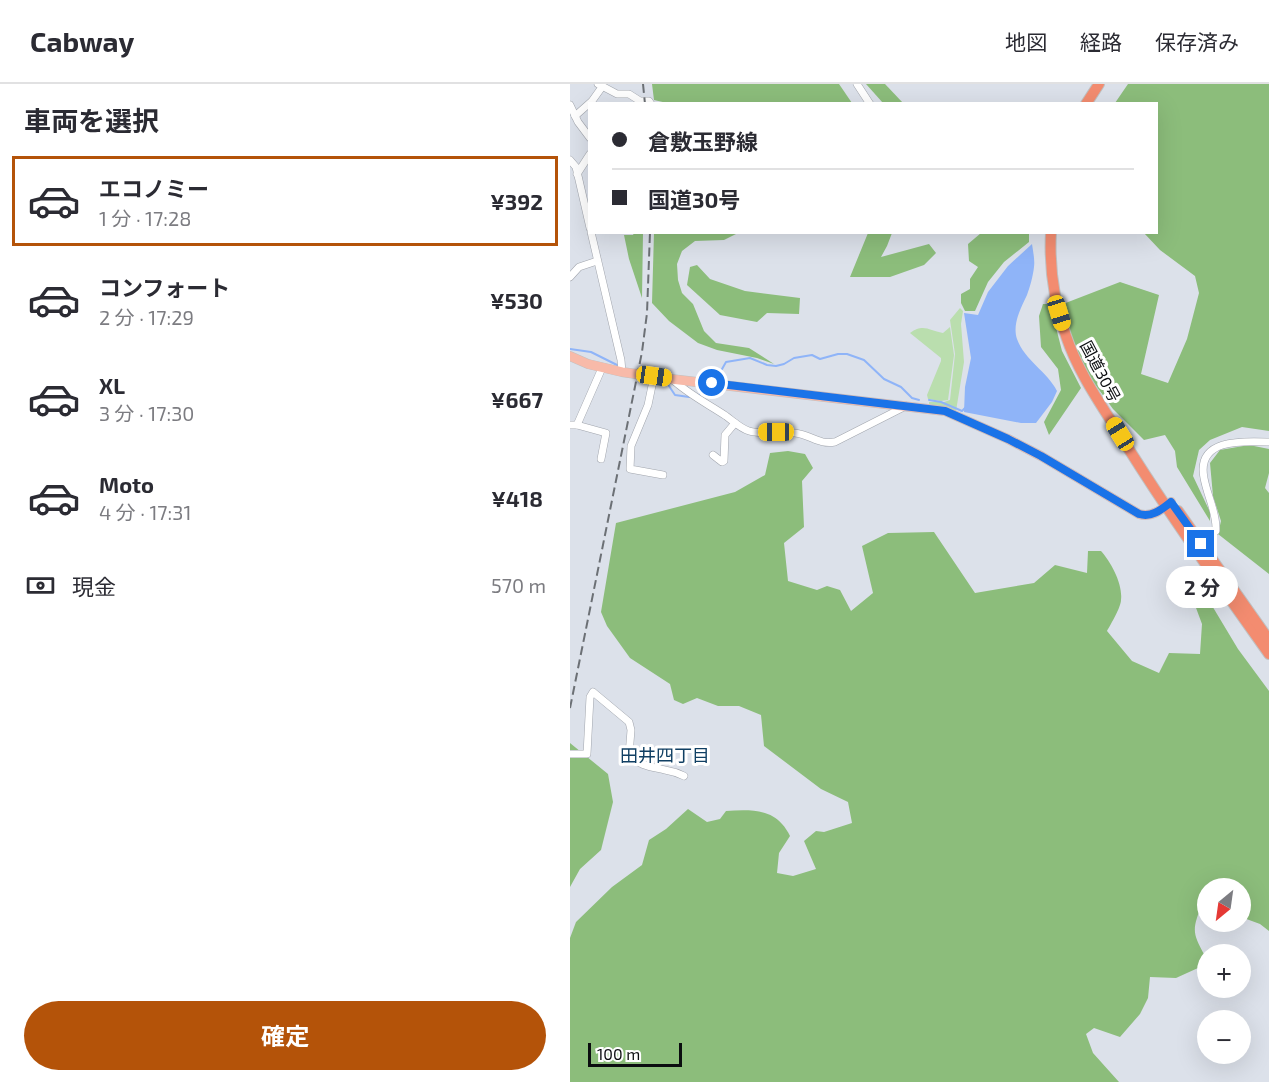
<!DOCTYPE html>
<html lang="ja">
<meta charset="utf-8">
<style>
body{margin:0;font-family:"Exo 2","Noto Sans JP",sans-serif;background:#f7f7f7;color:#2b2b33;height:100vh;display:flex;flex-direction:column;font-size:22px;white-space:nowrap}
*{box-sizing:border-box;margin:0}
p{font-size:20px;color:#7c7c81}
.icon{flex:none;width:33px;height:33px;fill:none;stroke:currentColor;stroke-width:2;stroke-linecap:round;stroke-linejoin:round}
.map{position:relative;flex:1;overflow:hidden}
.side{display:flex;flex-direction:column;background:#fff;width:570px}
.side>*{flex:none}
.top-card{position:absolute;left:18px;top:18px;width:570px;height:132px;border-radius:0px;box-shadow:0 6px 24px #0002;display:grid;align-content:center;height:132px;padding:0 24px;background:#fff}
.needle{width:39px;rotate:209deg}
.tools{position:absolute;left:627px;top:794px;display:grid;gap:12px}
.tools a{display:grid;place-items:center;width:54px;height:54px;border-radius:50%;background:#fff;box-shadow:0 6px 24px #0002;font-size:30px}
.scale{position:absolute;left:18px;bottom:15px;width:94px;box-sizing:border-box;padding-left:6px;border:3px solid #0b0d10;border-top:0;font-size:16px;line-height:21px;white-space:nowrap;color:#0b0d10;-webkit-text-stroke:4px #fff;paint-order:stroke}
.end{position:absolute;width:27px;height:27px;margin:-14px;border:8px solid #1a73e8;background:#fff;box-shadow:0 0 0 3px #fff}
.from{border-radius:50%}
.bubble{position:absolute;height:42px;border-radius:21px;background:#fff;box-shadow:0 6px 24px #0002;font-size:20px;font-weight:700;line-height:42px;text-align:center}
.car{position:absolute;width:18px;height:36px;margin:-18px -9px;border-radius:8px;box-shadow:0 0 4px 2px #0007;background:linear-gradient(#f5c518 24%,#345 0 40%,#f5c518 0 76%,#345 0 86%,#f5c518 0)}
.top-card b{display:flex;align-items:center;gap:21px;height:57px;font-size:22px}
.top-card b+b{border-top:2px solid #e1e1e2}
.top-card i{width:15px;height:15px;background:#2b2b33}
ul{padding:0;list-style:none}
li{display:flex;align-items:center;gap:18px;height:90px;margin:0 12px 9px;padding:0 12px;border:3px solid transparent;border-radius:0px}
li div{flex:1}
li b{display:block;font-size:22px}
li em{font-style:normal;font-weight:700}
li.active{border-color:#b45309}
li>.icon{width:54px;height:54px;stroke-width:1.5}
h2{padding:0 24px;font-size:27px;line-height:72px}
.pay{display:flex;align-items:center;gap:15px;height:66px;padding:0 24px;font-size:22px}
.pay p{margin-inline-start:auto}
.primary-button{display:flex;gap:12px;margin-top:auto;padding:12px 24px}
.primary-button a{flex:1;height:69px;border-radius:36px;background:#b45309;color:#fff;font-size:24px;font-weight:700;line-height:69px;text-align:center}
header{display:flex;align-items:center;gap:36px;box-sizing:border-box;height:84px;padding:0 30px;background:#fff;border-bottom:2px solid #e1e1e2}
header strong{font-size:28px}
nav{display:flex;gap:33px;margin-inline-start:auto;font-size:21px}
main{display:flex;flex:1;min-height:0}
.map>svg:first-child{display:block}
.green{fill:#badeae}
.forest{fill:#8cbd7b}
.water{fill:#8fb4f8}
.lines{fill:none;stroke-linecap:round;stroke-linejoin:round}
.stream{stroke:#8fb4f8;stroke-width:2}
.minor-casing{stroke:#a1a5ad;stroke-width:8}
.major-casing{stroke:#c0c0c1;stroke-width:10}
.highway-casing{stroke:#c0c0c1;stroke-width:12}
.minor{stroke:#fff;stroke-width:7}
.major{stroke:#f8baa9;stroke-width:9}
.highway{stroke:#f38c70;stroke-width:10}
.rail{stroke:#6c7075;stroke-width:2;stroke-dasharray:9 4.5;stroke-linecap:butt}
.route{stroke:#1a73e8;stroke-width:8}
.labels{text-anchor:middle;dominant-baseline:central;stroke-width:6;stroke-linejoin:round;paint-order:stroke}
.street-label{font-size:16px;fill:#0b0d10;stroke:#fff}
.neighbourhood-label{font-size:18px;fill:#103f63;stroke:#fff}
</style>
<header>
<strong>Cabway</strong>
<nav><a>地図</a><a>経路</a><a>保存済み</a></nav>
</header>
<main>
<section class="side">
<h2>車両を選択</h2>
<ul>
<li class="active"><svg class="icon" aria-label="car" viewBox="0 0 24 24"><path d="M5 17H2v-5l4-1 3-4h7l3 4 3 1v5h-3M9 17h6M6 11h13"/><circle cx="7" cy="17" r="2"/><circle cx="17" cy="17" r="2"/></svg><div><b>エコノミー</b><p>1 分 · 17:28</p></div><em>¥392</em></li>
<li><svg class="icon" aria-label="car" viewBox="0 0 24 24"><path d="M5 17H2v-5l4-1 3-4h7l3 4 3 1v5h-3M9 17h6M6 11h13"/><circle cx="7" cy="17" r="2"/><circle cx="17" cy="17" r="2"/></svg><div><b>コンフォート</b><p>2 分 · 17:29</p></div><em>¥530</em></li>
<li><svg class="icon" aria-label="car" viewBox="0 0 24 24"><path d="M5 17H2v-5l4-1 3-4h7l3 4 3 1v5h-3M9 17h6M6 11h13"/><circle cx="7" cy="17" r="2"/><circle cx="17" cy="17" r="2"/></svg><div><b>XL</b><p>3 分 · 17:30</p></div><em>¥667</em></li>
<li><svg class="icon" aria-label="car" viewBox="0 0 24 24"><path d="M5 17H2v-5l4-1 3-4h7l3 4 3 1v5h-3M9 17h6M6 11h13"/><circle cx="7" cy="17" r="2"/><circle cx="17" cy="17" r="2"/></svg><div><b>Moto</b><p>4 分 · 17:31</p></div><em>¥418</em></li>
</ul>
<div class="pay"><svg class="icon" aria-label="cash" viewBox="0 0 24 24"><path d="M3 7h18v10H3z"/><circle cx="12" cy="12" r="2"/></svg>現金<p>570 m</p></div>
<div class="primary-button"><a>確定</a></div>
</section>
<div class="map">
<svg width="699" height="998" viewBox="0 0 699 998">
<rect width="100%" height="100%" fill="#dce1ea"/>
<!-- green -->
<g class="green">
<polygon points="390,224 393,227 391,240 394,278 386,327 359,320 359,318 374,318 380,316 385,270 380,236"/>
<path d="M380,243L384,271L378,316L371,317L358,315L357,311L371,277V274L340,249C354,239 359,247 373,249Z"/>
</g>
<!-- forest -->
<g class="forest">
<polygon points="82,0 269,0 282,19 97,19 84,16"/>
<polygon points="296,0 315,0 333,19 313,19"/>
<polygon points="558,0 699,0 699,347 672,343 640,356 629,366 623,392 640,428 640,437 607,383 605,367 595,351 574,356 543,325 516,288 500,253 493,220 550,198 589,211 571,290 598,299 617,255 629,209 625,192 590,166 574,149 586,148 586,20 545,19"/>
<polygon points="64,149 73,149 72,214 59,175 54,151 63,151"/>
<polygon points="84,149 168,149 154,156 125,157 112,167 107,180 108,196 112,209 123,220 134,247 146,259 179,264 204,280 187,274 147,266 128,259 99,237 82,219"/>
<polygon points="298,149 322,149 317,162 311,173 359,160 366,169 354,181 320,193 280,193"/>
<polygon points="411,149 459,149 459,158 434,178 418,198 405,227 395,227 391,219 391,210 400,205 400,195 408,183 399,177 398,160"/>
<polygon points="127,181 140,195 175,207 230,214 229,230 197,229 187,238 150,231 117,201 120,183"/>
<polygon points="473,220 480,220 492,267 511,304 479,351 474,338 491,306 488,285 471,263 469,232"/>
<polygon points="679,361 699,365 699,389 695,404 699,409 699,490 648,450 651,437 643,412 640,379 650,366"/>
<path d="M218,367L235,370L243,384L232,397L234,443L214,459L218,497L247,506L257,502L270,506L281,527L303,509L292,462L318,449L364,448L405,509L464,499L485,481L517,489L518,467H531C541,478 553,500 551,516C551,523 541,540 537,547L562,577L589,589L599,569L630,570L632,540L616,497L626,495L668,565L699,607V847L690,840L671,833L670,804H638L637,818L632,820C622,846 622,848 635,872L628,884L606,894L580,893L578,914L570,930L550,953L524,944L516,950L523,969L549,998H0V854L6,838L42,803L72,781L79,756L96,745L118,725L137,738L150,735L156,727C175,726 199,724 212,740C215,743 218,748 220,752L209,769L207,789L223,792L246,785L234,757L246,747L254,748L282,739L278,718L251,705L194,662L191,631L169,622H148L127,614L113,620L104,616L100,600L60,574L37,542L31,528L46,439L165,408L195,391L200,369Z"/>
<polygon points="0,659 38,690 43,718 31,766 10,785 0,803"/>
</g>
<!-- water -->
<path class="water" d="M462,160C463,167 465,176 464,183C463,192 460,203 457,211C451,224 442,240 447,255C455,277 477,287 487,307L482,318L466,339H451L394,328L395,303L401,274L394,229L408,231L418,208L438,182Z"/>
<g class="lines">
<!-- stream -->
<g class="stream">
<polyline points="0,265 21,268 47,281"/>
<polyline points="147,294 156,278 180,274 197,281 206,282 214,280 224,274 242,271 250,275 268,270 277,270 294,276 314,295 331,303 342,314 349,316"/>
<polyline points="97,299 105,311 119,313"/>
<polyline points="129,311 136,305"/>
<polyline points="359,316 371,318 392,327 397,322"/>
</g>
<defs>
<g id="minor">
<polyline points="28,0 47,10 59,10 70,17 79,17 81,20"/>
<polyline points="287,0 300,20"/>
<polyline points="0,21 8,38 20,54"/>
<polyline points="5,32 22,17 32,3"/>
<polyline points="0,76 6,83 20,144"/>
<polyline points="7,90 20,70"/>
<polyline points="21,148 51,276 52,288"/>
<polyline points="0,193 9,183 27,177"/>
<polyline points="84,292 78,321 61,362 60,385 93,391"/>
<path d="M102,295C118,310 138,320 156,332C163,337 170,344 179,347C191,351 212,347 225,349C241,351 249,361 265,358L336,322"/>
<polyline points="0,341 7,341 32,284"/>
<polyline points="7,341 36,349 31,375"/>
<polyline points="143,371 152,378 154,377 155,351 165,339"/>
<path d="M629,461L646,447V444C646,427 637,411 634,394C626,354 673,357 699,358"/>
<path d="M0,670H17L20,613L23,608L59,638L61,646L59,671C69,682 82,683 95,686C101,687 108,689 114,692"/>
</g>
<path id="major" d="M0,272L18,280L52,288L101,295L375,327L438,355L471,372L569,430C582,434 592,425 601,418"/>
<g id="highway">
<polyline points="516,20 529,0"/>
<path d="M481,148C479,184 484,218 496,252C508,288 530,319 550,351C597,427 648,498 699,570"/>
<polyline points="608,427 699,556"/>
</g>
</defs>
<!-- minor casing -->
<use href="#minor" class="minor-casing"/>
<!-- major casing -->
<use href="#major" class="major-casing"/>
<!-- highway casing -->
<use href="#highway" class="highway-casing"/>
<!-- minor -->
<use href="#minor" class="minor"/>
<!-- major -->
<use href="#major" class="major"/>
<!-- highway -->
<use href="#highway" class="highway"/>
<!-- rail -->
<g class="rail">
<polyline points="73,0 75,20"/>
<polyline points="0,624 72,268 77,229 80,148"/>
</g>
</g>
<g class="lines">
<!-- route -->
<path class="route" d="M142,299L375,327L438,355L471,372L569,430C582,434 592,425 601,418L631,460"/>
</g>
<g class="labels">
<!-- street labels -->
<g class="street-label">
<text transform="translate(531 287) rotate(62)">国道30号</text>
</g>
<!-- neighbourhood labels -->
<g class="neighbourhood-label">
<text x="95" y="671">田井四丁目</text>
</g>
</g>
</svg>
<div class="tools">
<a><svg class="needle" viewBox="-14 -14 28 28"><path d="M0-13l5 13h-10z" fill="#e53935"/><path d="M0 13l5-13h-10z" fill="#7c7c81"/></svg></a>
<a>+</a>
<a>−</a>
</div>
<div class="scale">100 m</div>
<i class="end from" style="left:142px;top:299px"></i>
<i class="end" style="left:631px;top:460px"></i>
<div class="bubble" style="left:596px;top:482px;width:72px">2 分</div>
<i class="car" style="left:489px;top:229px;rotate:163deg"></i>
<i class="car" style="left:84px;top:292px;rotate:98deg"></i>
<i class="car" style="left:206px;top:348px;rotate:270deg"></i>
<i class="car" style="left:550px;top:350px;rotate:328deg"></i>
<div class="top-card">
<b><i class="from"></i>倉敷玉野線</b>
<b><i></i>国道30号</b>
</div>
</div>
</main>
